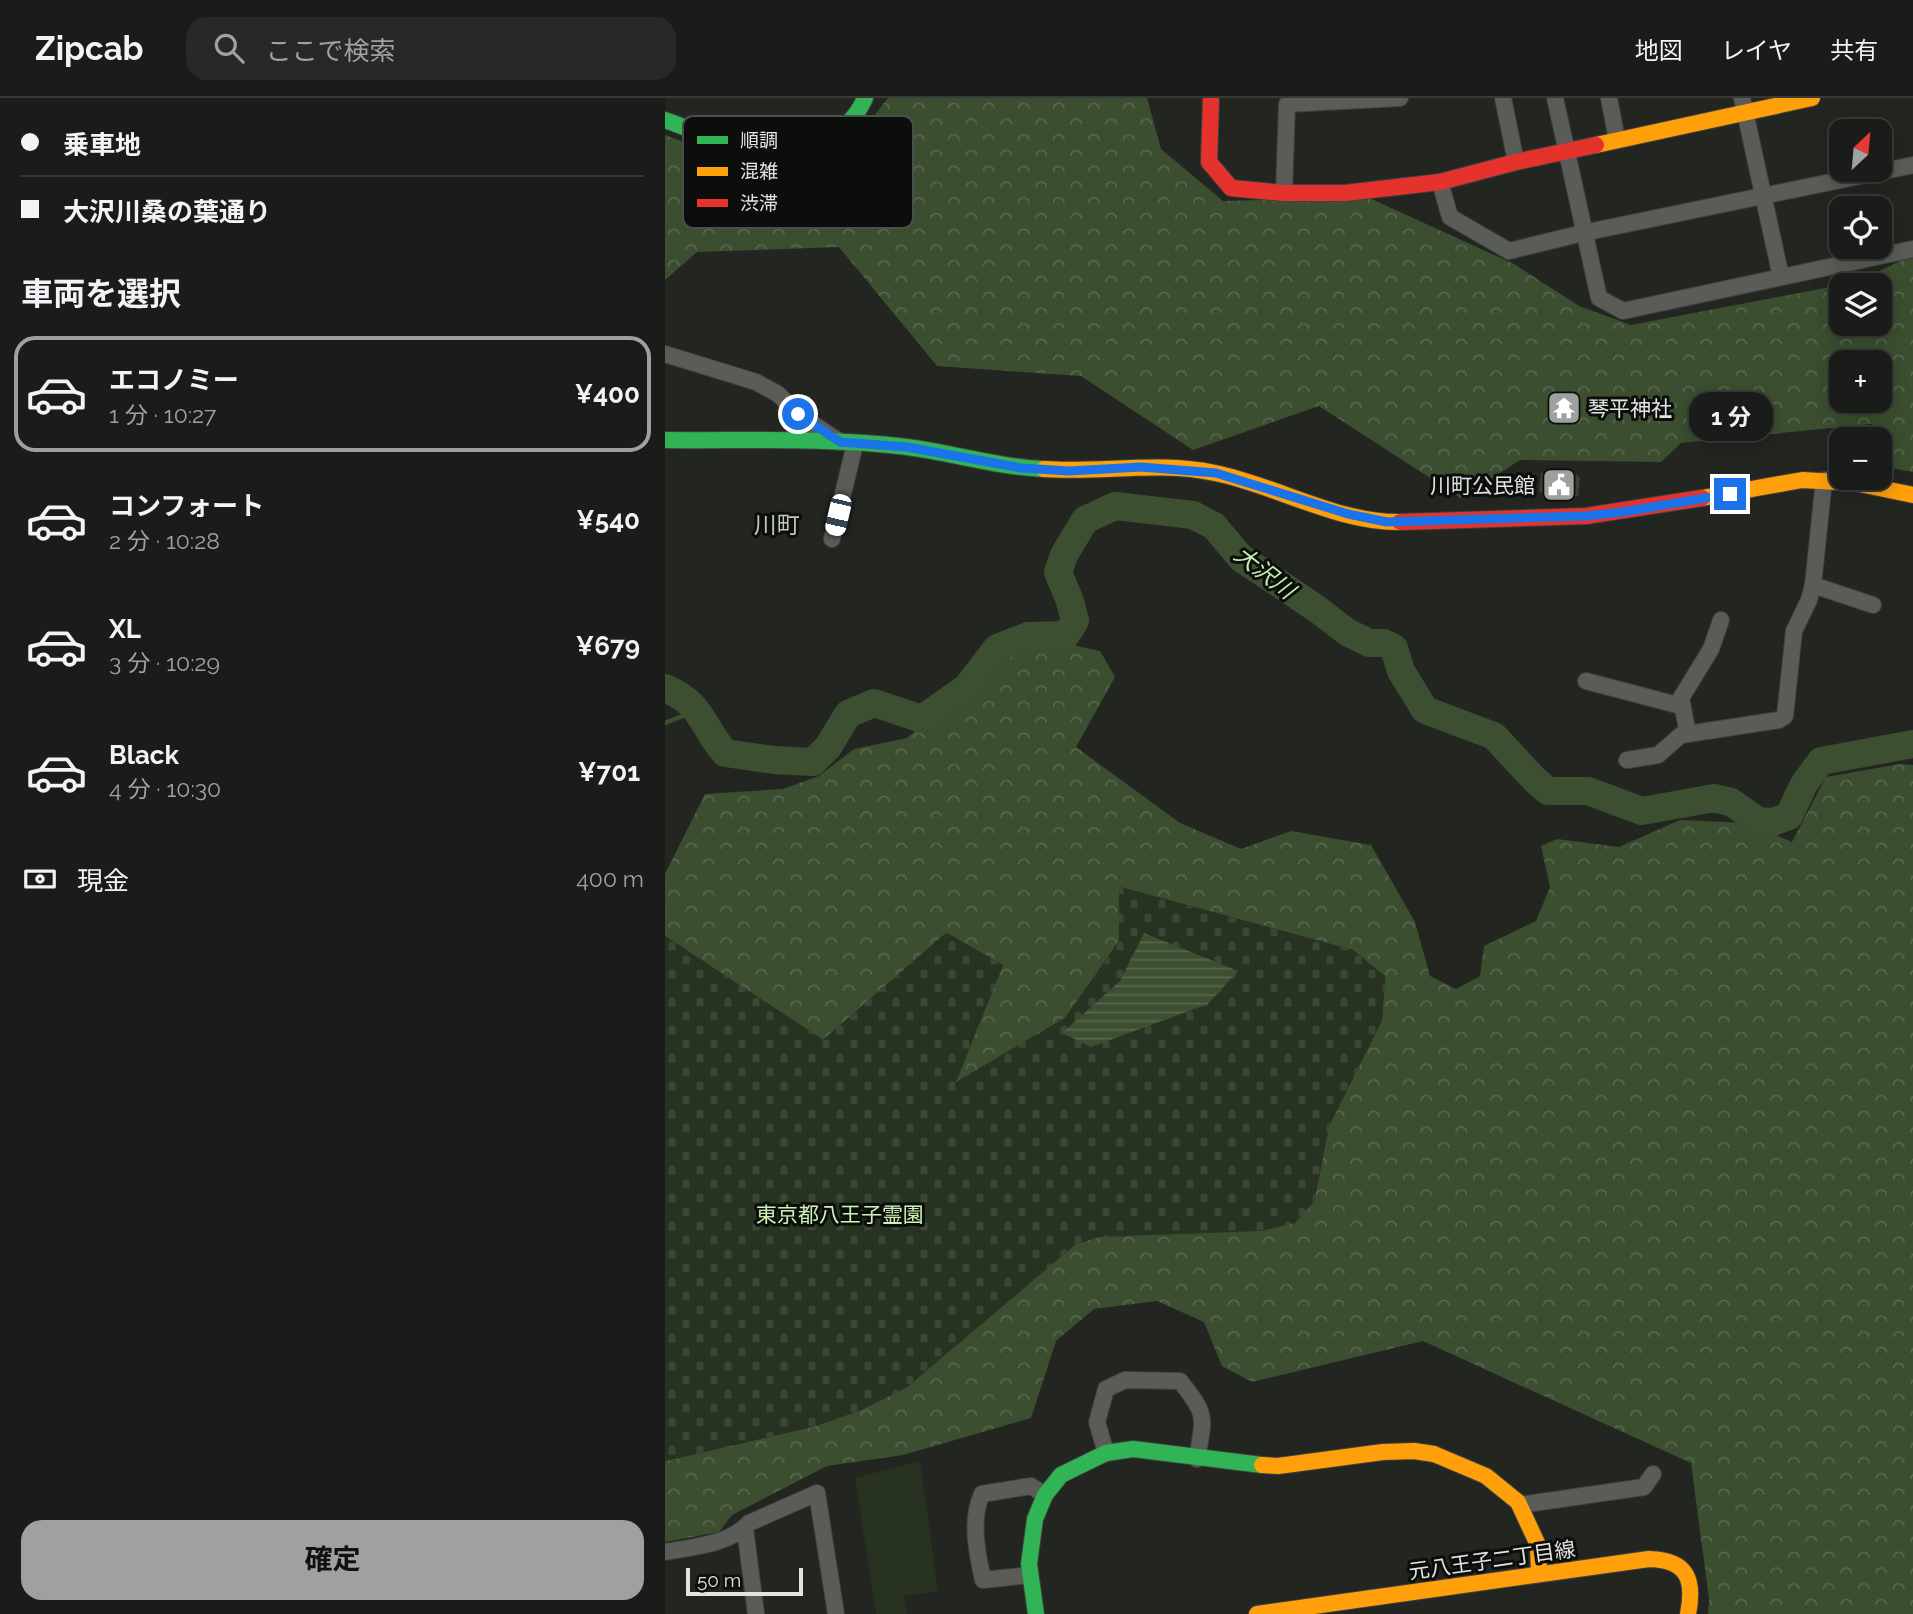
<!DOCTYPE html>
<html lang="ja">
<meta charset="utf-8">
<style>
body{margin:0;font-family:Raleway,"Noto Sans JP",sans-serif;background:#272926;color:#f1f3f6;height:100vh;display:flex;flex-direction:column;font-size:26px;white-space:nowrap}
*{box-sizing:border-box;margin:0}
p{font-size:23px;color:#9fa1a2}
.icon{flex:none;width:38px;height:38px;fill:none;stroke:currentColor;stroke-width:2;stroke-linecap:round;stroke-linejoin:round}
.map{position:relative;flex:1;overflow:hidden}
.details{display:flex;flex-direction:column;background:#1a1c19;width:665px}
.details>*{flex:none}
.guide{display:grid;align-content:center;height:154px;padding:0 21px;background:#1a1c19}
.needle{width:46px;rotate:26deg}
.tools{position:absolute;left:1164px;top:21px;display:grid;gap:14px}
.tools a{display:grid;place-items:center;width:63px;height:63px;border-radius:14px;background:#1a1c19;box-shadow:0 4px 18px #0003,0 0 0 2px #383a38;font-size:35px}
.scale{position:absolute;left:21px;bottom:18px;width:117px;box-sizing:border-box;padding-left:7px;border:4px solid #e1e4e0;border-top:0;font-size:19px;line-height:24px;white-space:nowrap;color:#e1e4e0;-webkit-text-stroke:5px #0c0e0c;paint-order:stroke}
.end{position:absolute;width:32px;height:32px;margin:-16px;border:9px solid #1a73e8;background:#fff;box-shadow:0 0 0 4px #fff}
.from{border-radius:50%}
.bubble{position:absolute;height:49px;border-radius:21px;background:#1a1c19;box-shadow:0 4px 18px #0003,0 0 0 2px #383a38;font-size:23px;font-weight:700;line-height:49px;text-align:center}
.car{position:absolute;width:21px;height:42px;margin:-21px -10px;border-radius:9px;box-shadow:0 0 5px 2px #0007;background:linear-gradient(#fff 24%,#345 0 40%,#fff 0 76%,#345 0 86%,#fff 0)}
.guide b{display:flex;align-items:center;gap:24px;height:66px;font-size:26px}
.guide b+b{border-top:2px solid #383a38}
.guide i{width:18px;height:18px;background:#f1f3f6}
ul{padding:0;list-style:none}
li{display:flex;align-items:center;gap:21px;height:116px;margin:0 14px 10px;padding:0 7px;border:4px solid transparent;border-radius:21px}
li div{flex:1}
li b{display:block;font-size:26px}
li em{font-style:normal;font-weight:700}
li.active{border-color:#9ea19d}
li>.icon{width:63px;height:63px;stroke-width:1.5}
h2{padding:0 21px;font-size:32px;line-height:84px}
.pay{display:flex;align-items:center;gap:18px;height:77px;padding:0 21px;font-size:26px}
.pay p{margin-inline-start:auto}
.action{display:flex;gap:14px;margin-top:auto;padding:14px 21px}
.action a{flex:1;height:80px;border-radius:21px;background:#9ea19d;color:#111;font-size:28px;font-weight:700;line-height:80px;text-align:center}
header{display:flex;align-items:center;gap:42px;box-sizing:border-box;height:98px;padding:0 35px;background:#1a1c19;border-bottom:2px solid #383a38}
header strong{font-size:33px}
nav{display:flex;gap:38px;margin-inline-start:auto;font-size:24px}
.search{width:490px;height:63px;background:#272926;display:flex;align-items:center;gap:18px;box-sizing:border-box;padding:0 24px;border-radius:21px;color:#9fa1a2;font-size:26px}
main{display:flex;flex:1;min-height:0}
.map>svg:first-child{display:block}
.green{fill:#273220}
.forest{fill:url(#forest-crowns);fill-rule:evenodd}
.cemetery{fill:url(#cemetery-stones)}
.water{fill:url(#water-rules)}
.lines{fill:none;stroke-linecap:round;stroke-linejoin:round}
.stream{stroke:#3c4f30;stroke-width:4.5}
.river{stroke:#3c4f30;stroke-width:28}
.building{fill:#3a3f37}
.street-casing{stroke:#3f413e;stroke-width:18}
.fast-casing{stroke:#3f413e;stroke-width:18}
.slow-casing{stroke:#3f413e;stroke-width:18}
.jam-casing{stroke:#3f413e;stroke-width:18}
.street{stroke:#5a5c58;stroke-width:16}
.fast{stroke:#30b455;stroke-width:16}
.slow{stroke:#ff9f0a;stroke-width:16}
.jam{stroke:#e5322d;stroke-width:16}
.route{stroke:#1a73e8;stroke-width:9}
.labels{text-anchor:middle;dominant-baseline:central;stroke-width:6;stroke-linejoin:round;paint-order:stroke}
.poi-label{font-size:21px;fill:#e1e4e0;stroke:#0c0e0c;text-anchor:start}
.park-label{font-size:21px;fill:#cbf2b4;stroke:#0c0e0c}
.street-label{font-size:21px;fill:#e1e4e0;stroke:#0c0e0c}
.neighbourhood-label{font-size:23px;fill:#c1c6be;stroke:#0c0e0c}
.water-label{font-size:23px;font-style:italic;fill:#c5ebae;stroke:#0c0e0c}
.key{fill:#0c0e0c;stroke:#4c4e4c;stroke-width:2}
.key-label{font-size:19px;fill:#e1e4e0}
</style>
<header>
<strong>Zipcab</strong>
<div class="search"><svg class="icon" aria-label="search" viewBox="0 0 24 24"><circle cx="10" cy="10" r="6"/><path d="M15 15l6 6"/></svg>ここで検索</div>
<nav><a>地図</a><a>レイヤ</a><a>共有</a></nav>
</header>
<main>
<section class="details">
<div class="guide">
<b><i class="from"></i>乗車地</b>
<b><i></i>大沢川桑の葉通り</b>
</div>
<h2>車両を選択</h2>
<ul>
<li class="active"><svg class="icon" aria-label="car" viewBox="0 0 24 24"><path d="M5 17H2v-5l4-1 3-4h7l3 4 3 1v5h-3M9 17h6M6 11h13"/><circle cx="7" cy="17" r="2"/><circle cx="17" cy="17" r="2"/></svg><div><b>エコノミー</b><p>1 分 · 10:27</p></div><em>¥400</em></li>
<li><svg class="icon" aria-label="car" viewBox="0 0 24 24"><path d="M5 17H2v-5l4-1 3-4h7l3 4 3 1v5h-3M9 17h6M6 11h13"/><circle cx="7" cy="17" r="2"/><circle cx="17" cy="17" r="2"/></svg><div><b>コンフォート</b><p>2 分 · 10:28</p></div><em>¥540</em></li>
<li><svg class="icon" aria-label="car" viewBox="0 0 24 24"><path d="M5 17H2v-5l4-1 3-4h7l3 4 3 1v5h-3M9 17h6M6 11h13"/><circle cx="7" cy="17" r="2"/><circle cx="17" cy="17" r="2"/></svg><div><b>XL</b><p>3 分 · 10:29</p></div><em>¥679</em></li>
<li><svg class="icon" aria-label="car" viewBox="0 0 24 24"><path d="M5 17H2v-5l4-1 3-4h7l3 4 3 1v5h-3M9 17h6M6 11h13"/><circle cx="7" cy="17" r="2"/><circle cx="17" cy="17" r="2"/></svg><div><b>Black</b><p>4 分 · 10:30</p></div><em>¥701</em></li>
</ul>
<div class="pay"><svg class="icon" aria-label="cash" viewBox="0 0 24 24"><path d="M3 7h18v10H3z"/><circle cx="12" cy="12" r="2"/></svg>現金<p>400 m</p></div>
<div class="action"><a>確定</a></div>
</section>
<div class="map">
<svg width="1248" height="1516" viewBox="0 0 1248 1516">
<defs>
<pattern id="forest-crowns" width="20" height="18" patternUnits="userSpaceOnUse" patternTransform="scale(1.75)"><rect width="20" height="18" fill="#3b4e2f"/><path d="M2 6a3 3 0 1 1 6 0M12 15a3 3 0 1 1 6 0" fill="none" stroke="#57674d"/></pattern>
<pattern id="cemetery-stones" width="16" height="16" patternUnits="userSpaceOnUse" patternTransform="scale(1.75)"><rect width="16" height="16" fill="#273220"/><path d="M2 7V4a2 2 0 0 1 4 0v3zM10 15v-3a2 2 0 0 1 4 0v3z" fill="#3c4635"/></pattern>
<pattern id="water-rules" width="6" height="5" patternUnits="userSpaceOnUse" patternTransform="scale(1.75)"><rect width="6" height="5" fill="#3c4f30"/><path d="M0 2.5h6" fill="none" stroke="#58684e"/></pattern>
</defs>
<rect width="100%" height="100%" fill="#232521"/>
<!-- green -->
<polygon class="green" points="255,1363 273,1493 239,1498 243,1516 211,1516 190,1380"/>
<!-- forest -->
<g class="forest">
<path d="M223,0H482L496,51L558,103L702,99L849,166L914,208L966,227L1176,187V226H1214V187H1176L1202,179L1248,157V374L1216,368L1214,341H1210L1207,326L1016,345L996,364L855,362L796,400L654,308L528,352L416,278L272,268L174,149L32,154L0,182V37L109,78L179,56ZM1176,264H1214V303H1176Z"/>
<polygon points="398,545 435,553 450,579 411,649 515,725 576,751 626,733 706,747 750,824 765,878 791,891 815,878 819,848 871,823 885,789 876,748 892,741 954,749 1015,722 1083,725 1127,744 1161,679 1235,666 1248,667 1248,1516 1043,1516 1044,1501 1026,1365 758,1243 587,1284 557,1268 539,1224 492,1203 429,1211 391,1243 366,1320 238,1357 162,1368 67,1417 54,1434 0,1444 0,1363 151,1328 196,1312 242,1289 411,1146 434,1139 649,1104 664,1028 717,922 720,879 688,852 455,789 454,843 400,920 290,985 338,867 281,835 158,942 0,838 0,776 40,696 118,691 154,678 189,651 242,640 345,548"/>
</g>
<!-- cemetery -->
<polygon class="cemetery" points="454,789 688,852 720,878 717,922 664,1028 649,1104 630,1125 596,1133 434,1139 411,1146 242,1289 196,1312 151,1328 0,1363 0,838 158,942 282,835 338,867 291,984 400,920 454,844"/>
<!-- water -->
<polygon class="water" points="479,835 573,873 543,906 426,949 397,935 455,883"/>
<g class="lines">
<!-- stream -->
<polyline class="stream" points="0,625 31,613"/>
<!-- river -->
<path class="river" d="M0,590C38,606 36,627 60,655L109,662L148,664L163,649L183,616L209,605L257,621L301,590L332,550L363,538L401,537L410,523L405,503L393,474L399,457L420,422L450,408L528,417L549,428L576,460L652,511L682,534L704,545H719L729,550L736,573L760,612L829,638L870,682L883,693H923L977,713L1049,700L1066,704L1093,723L1108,724L1124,718L1139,686L1156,663L1248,646"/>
</g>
<!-- building -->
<g class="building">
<polygon points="897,299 912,302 912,305 916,306 914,318 911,317 910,324 893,321 894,317 882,314 884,300 896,303"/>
<polygon points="876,375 912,377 915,380 913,398 892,399 874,394"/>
</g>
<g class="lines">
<defs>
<g id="street">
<polyline points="838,0 851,64"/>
<polyline points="890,0 934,200 958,213 1248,151"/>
<polyline points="944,0 952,42"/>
<polyline points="1077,0 1116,179"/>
<polyline points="775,84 785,119 844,153 918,135 1248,67"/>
<polyline points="619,95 622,6 735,0"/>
<polyline points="0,256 91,284 113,296 133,316 175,344"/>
<polyline points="167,441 190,346"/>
<polyline points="1148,487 1208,507"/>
<polyline points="921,583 1016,608"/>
<polyline points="1023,636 1016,600 1046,551 1056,522"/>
<polyline points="962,662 993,657 1016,637 1114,622 1120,618 1129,533 1144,502 1148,487 1159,382"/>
<path d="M441,1355L432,1324L441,1291L460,1282L515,1283C543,1318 539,1318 532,1361"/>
<polyline points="855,1407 979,1389 988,1376"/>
<polyline points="80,1430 91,1516"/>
<path d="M0,1454C27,1449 64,1447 84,1425L152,1395L171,1516"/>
<path d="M365,1477L318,1482C312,1455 305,1422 317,1396L366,1388L380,1397"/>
</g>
<g id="fast">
<path d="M0,22C50,40 108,70 160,42C178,32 192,19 200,0"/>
<path d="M0,342C80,343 162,339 242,349C288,355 333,369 379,371"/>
<polyline points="371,1516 364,1466 370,1421 380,1397 396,1377 441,1355 468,1351 597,1367"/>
</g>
<g id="slow">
<polyline points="931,47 1147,0"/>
<path d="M379,371C436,375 493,363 550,375C610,387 673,425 735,424"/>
<polyline points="1037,400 1137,382 1190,385 1248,397"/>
<polyline points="597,1367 613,1368 718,1354 749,1353 769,1356 821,1378 853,1404 873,1447 874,1475"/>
<path d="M592,1516L984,1461C1022,1462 1030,1481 1023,1516"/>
</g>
<g id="jam">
<polyline points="546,0 544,64 566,90 619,95 680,95 775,84 851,64 931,47"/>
<polyline points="735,424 921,418 1037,400"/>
</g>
</defs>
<!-- street casing -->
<use href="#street" class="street-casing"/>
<!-- fast casing -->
<use href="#fast" class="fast-casing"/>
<!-- slow casing -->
<use href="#slow" class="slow-casing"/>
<!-- jam casing -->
<use href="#jam" class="jam-casing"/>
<!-- street -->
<use href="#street" class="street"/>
<!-- fast -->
<use href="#fast" class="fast"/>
<!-- slow -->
<use href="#slow" class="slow"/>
<!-- jam -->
<use href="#jam" class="jam"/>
</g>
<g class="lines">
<!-- route -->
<polyline class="route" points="133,316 175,344 242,349 356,370 404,373 476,369 551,375 683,416 722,424 921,418 957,414 1065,396"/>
</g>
<!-- icons -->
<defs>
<symbol id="temple-square" viewBox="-11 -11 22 22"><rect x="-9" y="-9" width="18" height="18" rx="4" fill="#9ea19d" stroke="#0c0e0c"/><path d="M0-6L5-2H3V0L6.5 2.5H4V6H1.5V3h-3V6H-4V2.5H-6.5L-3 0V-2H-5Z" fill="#fff"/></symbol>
<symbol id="civic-square" viewBox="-11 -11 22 22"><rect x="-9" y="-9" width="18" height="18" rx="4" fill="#9ea19d" stroke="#0c0e0c"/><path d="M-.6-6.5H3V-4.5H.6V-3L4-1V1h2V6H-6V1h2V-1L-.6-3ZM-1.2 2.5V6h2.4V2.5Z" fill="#fff"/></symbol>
</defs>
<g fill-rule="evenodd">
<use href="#temple-square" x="880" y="291" width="38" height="38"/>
<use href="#civic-square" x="875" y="368" width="38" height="38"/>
</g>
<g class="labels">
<!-- poi labels -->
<g class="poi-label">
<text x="923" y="310">琴平神社</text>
<text x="870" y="387" text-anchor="end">川町公民館</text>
</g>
<!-- park labels -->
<g class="park-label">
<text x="175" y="1116">東京都八王子霊園</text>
</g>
<!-- street labels -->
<g class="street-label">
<text transform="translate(827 1462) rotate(-8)">元八王子二丁目線</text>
</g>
<!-- neighbourhood labels -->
<g class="neighbourhood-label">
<text x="112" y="426">川町</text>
</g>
<!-- water labels -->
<g class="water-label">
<text transform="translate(600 474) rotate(38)">大沢川</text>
</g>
</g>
<!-- legend -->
<rect x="18" y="18" width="230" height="112" rx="10" class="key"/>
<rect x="32" y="38" width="31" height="8" fill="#30b455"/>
<rect x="32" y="69" width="31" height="9" fill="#ff9f0a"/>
<rect x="32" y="101" width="31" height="8" fill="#e5322d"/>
<g class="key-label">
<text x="75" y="49">順調</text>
<text x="75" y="80">混雑</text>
<text x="75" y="112">渋滞</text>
</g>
</svg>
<div class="tools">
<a><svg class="needle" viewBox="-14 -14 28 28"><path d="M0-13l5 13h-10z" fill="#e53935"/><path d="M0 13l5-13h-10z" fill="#9fa1a2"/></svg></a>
<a><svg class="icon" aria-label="locate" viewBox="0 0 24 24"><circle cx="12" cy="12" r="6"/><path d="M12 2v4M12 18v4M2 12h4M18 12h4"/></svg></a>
<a><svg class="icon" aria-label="layers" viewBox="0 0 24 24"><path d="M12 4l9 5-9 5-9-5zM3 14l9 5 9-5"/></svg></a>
<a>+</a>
<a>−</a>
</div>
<div class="scale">50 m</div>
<i class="end from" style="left:133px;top:316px"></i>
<i class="end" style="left:1065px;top:396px"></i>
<div class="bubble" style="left:1024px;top:294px;width:84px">1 分</div>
<i class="car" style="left:173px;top:417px;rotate:193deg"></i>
</div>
</main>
